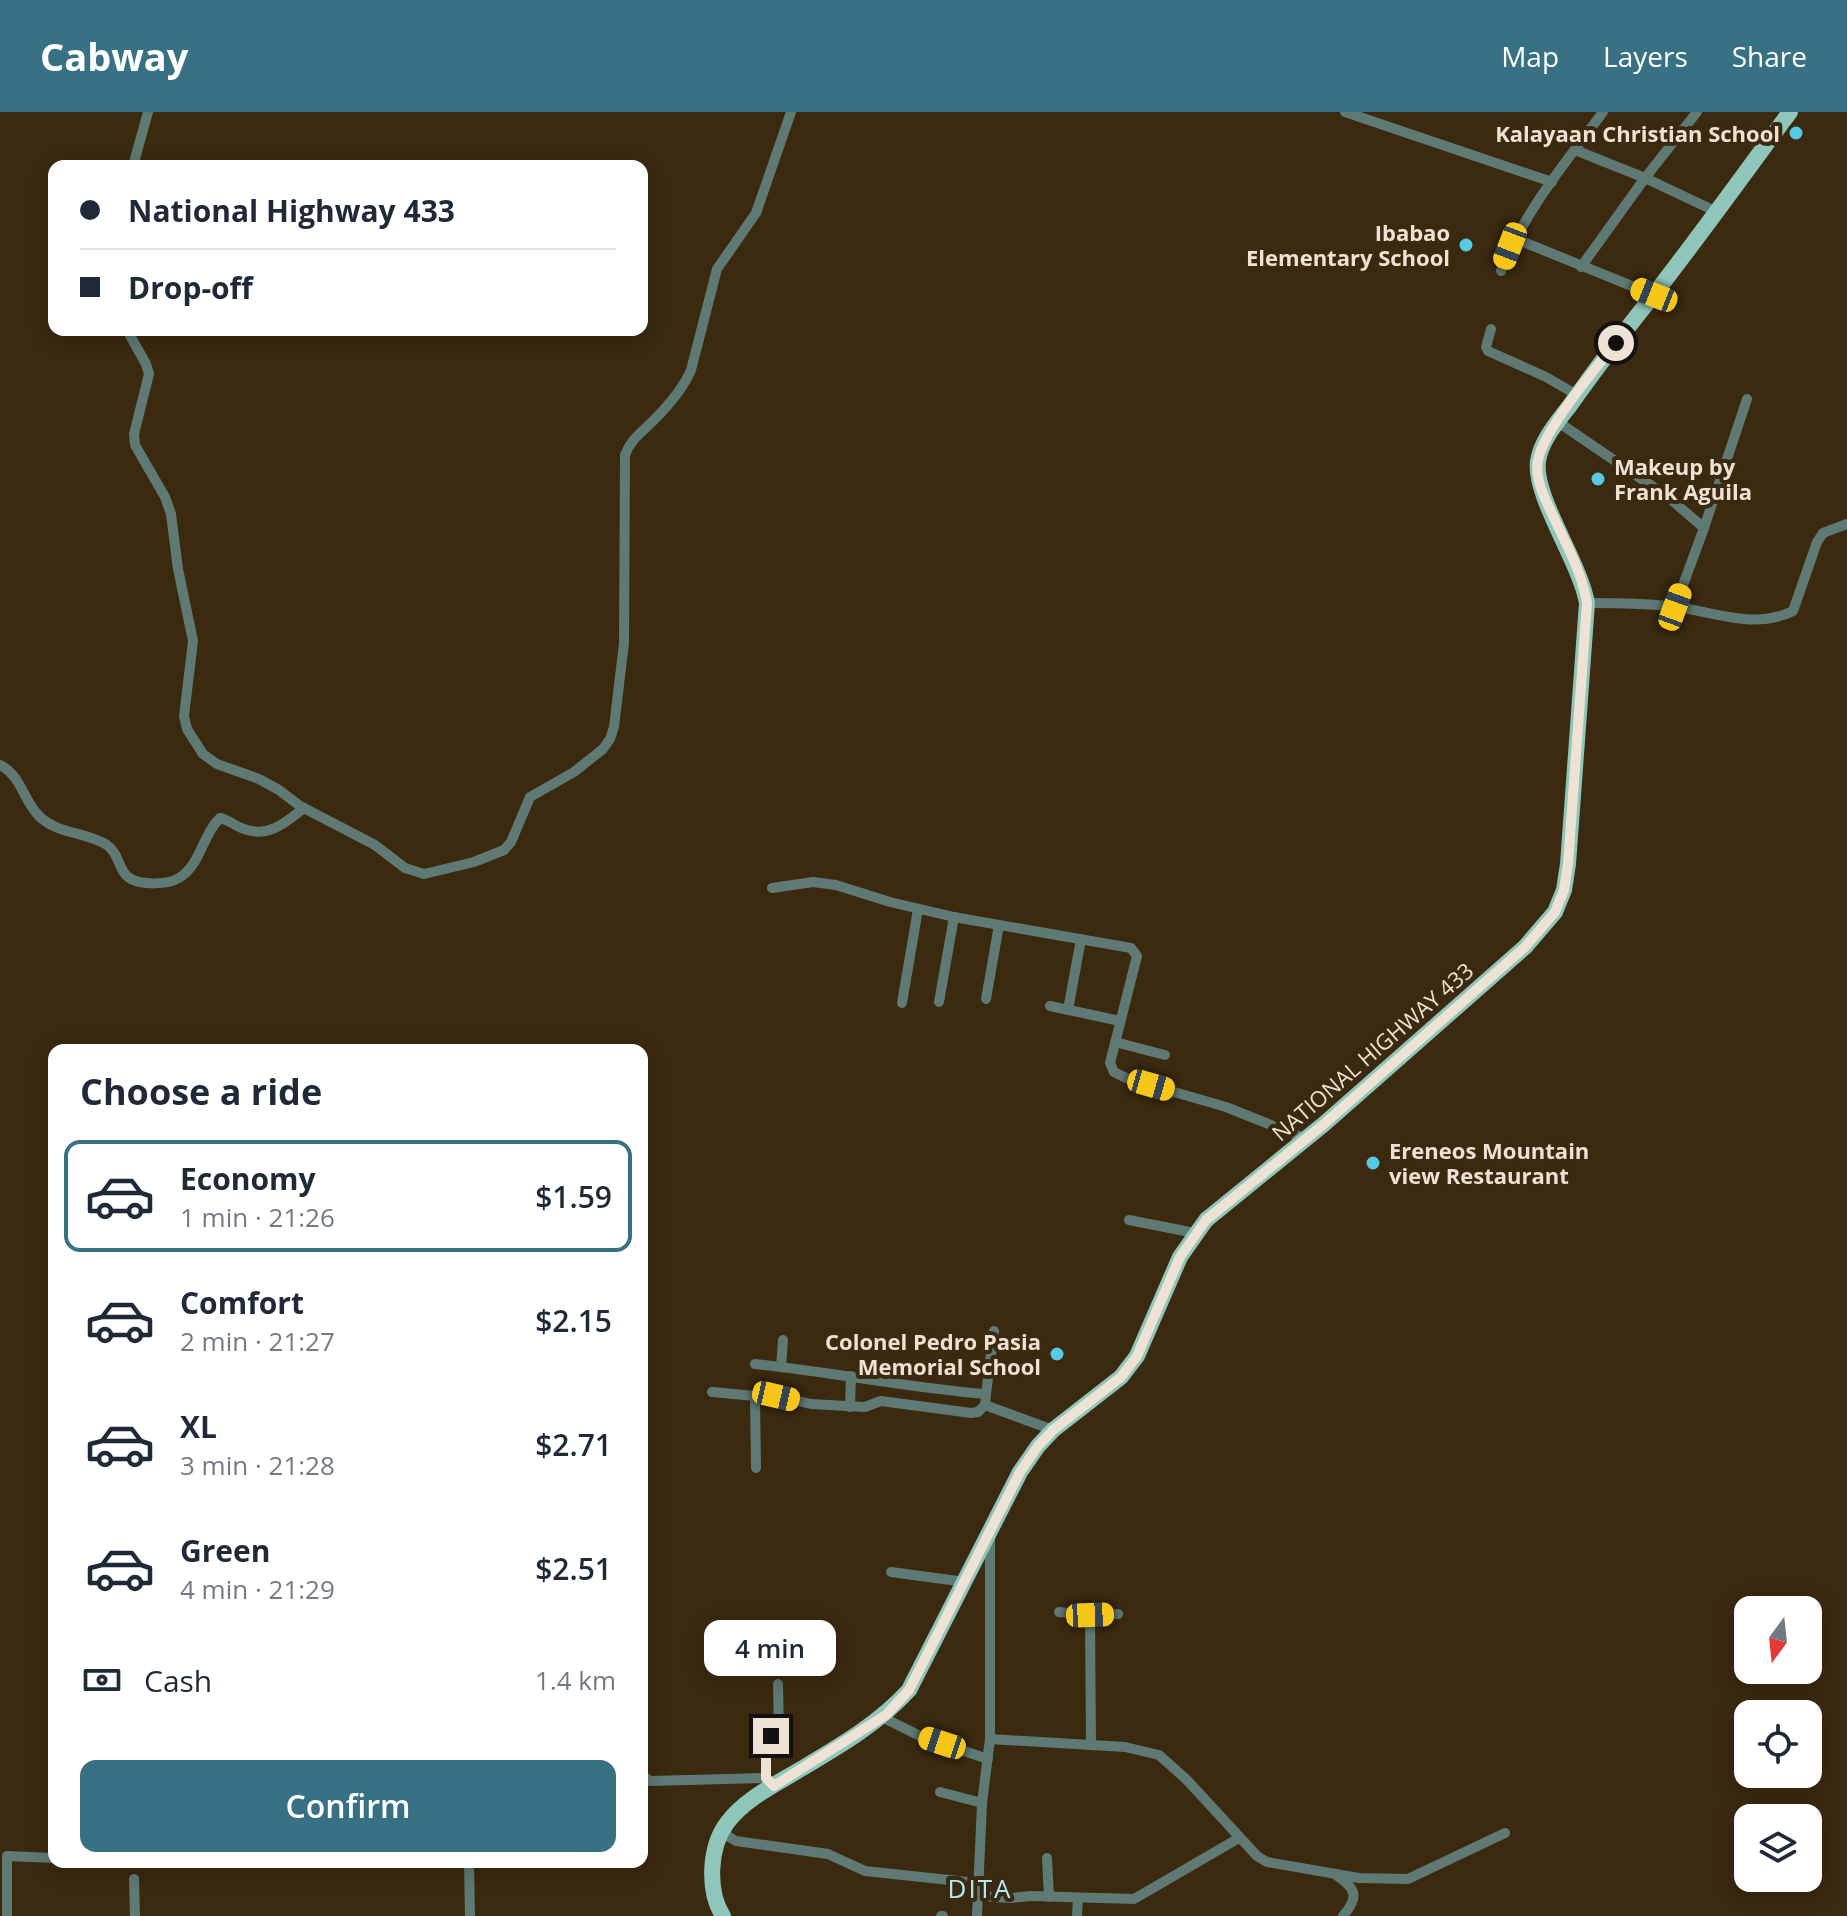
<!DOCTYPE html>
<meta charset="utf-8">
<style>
body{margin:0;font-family:"Open Sans",sans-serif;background:#f2f2f3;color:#1f2937;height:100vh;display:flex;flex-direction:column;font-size:30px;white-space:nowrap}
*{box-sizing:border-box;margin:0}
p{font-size:26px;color:#747a83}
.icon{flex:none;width:44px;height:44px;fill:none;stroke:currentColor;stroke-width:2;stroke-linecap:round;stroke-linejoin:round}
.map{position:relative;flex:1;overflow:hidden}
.details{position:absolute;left:48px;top:932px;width:600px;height:824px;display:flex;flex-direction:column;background:#fff;border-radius:16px;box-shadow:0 4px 20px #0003}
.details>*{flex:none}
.hud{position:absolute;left:48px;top:48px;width:600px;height:176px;border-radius:16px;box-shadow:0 4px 20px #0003;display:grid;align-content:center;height:176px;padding:0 32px;background:#fff}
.needle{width:52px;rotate:195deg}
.tools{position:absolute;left:1734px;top:1484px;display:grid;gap:16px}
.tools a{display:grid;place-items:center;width:88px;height:88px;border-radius:16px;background:#fff;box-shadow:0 4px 20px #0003;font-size:40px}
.end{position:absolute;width:36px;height:36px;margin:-18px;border:10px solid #ede2d3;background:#111;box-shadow:0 0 0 4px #111}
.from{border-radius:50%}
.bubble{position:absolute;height:56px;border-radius:16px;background:#fff;box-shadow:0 4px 20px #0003;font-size:26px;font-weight:600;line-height:56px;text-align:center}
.car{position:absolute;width:24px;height:48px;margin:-24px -12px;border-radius:10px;box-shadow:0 0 6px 2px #0007;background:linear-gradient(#f5c518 24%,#345 0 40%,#f5c518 0 76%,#345 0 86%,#f5c518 0)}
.hud b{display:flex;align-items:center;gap:28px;height:76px;font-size:30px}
.hud b+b{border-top:2px solid #e0e1e3}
.hud i{width:20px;height:20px;background:#1f2937}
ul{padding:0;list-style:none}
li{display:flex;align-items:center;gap:24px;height:112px;margin:0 16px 12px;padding:0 16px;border:4px solid transparent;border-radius:16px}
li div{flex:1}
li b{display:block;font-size:30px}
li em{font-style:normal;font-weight:600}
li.active{border-color:#387184}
li>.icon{width:72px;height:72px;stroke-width:1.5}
h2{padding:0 32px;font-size:36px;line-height:96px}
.pay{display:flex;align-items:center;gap:20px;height:88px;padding:0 32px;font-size:30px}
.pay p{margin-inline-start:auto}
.cta{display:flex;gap:16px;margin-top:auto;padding:16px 32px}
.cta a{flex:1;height:92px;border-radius:16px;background:#387184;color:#fff;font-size:32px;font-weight:600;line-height:92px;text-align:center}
header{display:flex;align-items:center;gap:48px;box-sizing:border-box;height:112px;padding:0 40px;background:#387184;color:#fff}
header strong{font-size:38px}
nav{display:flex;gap:44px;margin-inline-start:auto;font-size:28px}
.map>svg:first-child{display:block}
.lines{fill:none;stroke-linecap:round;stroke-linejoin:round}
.street{stroke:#5f7974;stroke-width:10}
.primary{stroke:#8ec6bb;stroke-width:16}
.route{stroke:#ede2d3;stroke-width:10}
.poi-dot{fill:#57c9e2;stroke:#3b2910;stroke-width:3}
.labels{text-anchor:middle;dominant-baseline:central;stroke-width:8;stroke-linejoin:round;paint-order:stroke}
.poi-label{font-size:22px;font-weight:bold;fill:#ede2d3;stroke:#3b2910;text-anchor:end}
.street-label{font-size:22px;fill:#ede2d3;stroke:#3b2910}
.quarter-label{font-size:26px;letter-spacing:2px;fill:#b2ebf8;stroke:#3b2910}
</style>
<header>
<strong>Cabway</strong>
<nav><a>Map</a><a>Layers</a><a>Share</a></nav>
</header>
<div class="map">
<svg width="1847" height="1804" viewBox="0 0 1847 1804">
<rect width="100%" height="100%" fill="#3b2910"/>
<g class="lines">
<!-- street -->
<g class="street">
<polyline points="1345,0 1552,70"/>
<polyline points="1575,38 1645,66 1715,99"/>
<polyline points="133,54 148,0"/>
<polyline points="1516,127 1654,183"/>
<polyline points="1581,155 1645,66 1697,0"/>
<path d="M1501,159C1523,101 1566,50 1603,0"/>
<polyline points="1491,217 1486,235 1488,239 1546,265 1577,283"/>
<path d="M127,218L146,252L149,262L134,322L135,333L165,385L171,402L178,457L193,529L184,604L187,617L203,642L217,652L259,667L279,678L300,694L375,733L405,756L424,762L474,750L504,738L511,730L530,685L574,660L603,637L610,627L614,615L624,531L625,343C631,327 641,321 653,309C668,294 683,277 691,258L717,157L756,101L791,0"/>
<polyline points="1558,310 1668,385 1704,416 1747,287"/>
<path d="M1587,491C1617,491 1646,491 1676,495C1715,500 1755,518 1793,499L1817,430L1823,421L1847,412"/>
<polyline points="1675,495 1704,416"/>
<path d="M0,653C22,664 23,689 40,705C58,722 87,720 107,733C120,742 118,760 131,767C143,773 167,773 179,766C201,753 202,723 220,706C229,708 235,714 244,717C269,726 285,711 304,696"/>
<polyline points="772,776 813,770 836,773 890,790 954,805 1131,836 1137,844 1110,951 1114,960 1126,966 1226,995 1306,1027"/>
<polyline points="986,887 999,813"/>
<polyline points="939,890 954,805"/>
<polyline points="902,891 918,797"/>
<polyline points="1050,894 1120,909"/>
<polyline points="1068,898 1081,827"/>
<polyline points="1115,930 1165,943"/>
<polyline points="1129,1108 1195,1121"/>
<path d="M755,1252C832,1260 909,1276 986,1282L985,1293"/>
<polyline points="781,1255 783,1228"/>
<polyline points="712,1280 755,1284"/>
<polyline points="986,1282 994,1219"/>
<polyline points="850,1295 851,1264"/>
<polyline points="756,1356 755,1284 776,1284 811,1292 865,1295 881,1289 971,1301 978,1300 985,1293 1053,1318"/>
<polyline points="891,1460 965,1470"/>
<polyline points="1059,1500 1090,1503"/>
<polyline points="882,1605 922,1625 988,1647"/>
<polyline points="990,1627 1125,1635 1159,1643 1187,1668 1257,1744 1267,1750 1359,1766 1408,1767 1505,1721"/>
<polyline points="1091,1633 1090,1503 1118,1502"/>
<polyline points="642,1663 650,1669 766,1666 774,1674"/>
<polyline points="766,1666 766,1628 779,1620 778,1572"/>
<polyline points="940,1680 982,1691"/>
<polyline points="721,1720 736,1729 828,1742 865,1759 977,1771"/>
<polyline points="1047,1746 1049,1785"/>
<polyline points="469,1750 470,1804"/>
<path d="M1336,1763C1357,1777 1359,1785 1343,1804"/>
<polyline points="134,1767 135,1804"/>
<polyline points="976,1784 1011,1786 1031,1784 1134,1787 1239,1726"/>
<polyline points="7,1804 7,1744 54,1746"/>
<polyline points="941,1804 943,1804"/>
<polyline points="977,1804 982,1691 990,1627 990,1423"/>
<polyline points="1077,1804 1078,1786"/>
</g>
<!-- primary -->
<path class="primary" d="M723,1804C707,1779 709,1735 727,1711C745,1686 780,1670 806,1654C843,1632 880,1610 909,1578L1020,1360L1038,1334L1053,1318L1121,1265L1137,1244L1180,1145L1206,1108L1324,1012L1525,835L1555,800L1564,778L1568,752L1587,491C1580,450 1533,384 1538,349C1541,328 1559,308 1571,292C1597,255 1624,220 1652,185C1699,125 1744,62 1790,0"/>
</g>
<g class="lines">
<!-- route -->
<path class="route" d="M771,1624L766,1628V1666L774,1674L886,1603L909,1578L1020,1360L1038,1334L1053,1318L1121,1265L1137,1244L1180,1145L1206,1108L1324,1012L1525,835L1555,800L1564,778L1568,752L1587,491C1582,461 1567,434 1554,406C1546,389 1534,367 1538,348C1543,320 1596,255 1616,231"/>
</g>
<!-- markers -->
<g class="poi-dot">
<circle cx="1796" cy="21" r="8"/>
<circle cx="1466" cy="133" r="8"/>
<circle cx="1598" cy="367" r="8"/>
<circle cx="1373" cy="1051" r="8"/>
<circle cx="1057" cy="1242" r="8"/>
</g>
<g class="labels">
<!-- poi labels -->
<g class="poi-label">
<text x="1780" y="21">Kalayaan Christian School</text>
<text x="1450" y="120">Ibabao<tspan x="1450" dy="25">Elementary School</tspan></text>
<text x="1614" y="354" text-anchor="start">Makeup by<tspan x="1614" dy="25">Frank Aguila</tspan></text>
<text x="1389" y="1038" text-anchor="start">Ereneos Mountain<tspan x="1389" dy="25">view Restaurant</tspan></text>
<text x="1041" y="1229">Colonel Pedro Pasia<tspan x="1041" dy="25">Memorial School</tspan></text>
</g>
<!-- street labels -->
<g class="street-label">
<text transform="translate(1372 939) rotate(-41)">NATIONAL HIGHWAY 433</text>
</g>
<!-- quarter labels -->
<g class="quarter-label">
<text x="980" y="1776">DITA</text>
</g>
</g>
</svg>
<div class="tools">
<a><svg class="needle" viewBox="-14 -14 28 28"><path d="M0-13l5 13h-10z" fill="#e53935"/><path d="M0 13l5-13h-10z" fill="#747a83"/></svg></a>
<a><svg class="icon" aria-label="locate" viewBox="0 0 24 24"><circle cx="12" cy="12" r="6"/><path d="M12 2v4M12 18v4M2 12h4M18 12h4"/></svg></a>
<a><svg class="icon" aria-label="layers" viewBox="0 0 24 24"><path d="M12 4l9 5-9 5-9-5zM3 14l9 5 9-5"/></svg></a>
</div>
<i class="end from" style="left:1616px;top:231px"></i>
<i class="end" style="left:771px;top:1624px"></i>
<div class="bubble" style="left:704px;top:1508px;width:132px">4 min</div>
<i class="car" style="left:1510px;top:134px;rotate:201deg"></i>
<i class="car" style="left:1654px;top:183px;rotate:292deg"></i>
<i class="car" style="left:1675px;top:495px;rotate:20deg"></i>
<i class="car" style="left:1151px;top:973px;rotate:106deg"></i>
<i class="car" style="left:776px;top:1284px;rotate:103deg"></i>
<i class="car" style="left:1090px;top:1503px;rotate:88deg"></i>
<i class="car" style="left:942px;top:1631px;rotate:288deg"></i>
<div class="hud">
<b><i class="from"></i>National Highway 433</b>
<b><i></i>Drop-off</b>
</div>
<section class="details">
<h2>Choose a ride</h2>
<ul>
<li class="active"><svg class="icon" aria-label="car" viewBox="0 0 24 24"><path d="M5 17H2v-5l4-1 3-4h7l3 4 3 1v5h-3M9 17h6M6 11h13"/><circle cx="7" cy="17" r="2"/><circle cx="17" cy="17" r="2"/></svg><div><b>Economy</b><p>1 min · 21:26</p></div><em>$1.59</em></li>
<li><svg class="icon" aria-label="car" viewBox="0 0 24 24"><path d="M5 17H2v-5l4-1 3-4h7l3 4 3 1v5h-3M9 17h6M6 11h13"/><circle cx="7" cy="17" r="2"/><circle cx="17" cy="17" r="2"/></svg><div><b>Comfort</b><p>2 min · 21:27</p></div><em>$2.15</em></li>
<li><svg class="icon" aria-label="car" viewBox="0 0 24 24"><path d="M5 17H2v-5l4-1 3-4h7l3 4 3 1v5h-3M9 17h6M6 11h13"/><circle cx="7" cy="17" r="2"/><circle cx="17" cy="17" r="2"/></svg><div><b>XL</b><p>3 min · 21:28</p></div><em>$2.71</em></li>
<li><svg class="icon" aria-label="car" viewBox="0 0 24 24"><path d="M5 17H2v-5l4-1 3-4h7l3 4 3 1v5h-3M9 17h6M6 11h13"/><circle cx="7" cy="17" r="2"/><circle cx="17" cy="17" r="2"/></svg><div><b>Green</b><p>4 min · 21:29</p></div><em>$2.51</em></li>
</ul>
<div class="pay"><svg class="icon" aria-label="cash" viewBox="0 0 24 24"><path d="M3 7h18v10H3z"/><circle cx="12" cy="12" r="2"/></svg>Cash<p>1.4 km</p></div>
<div class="cta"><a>Confirm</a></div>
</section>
</div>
